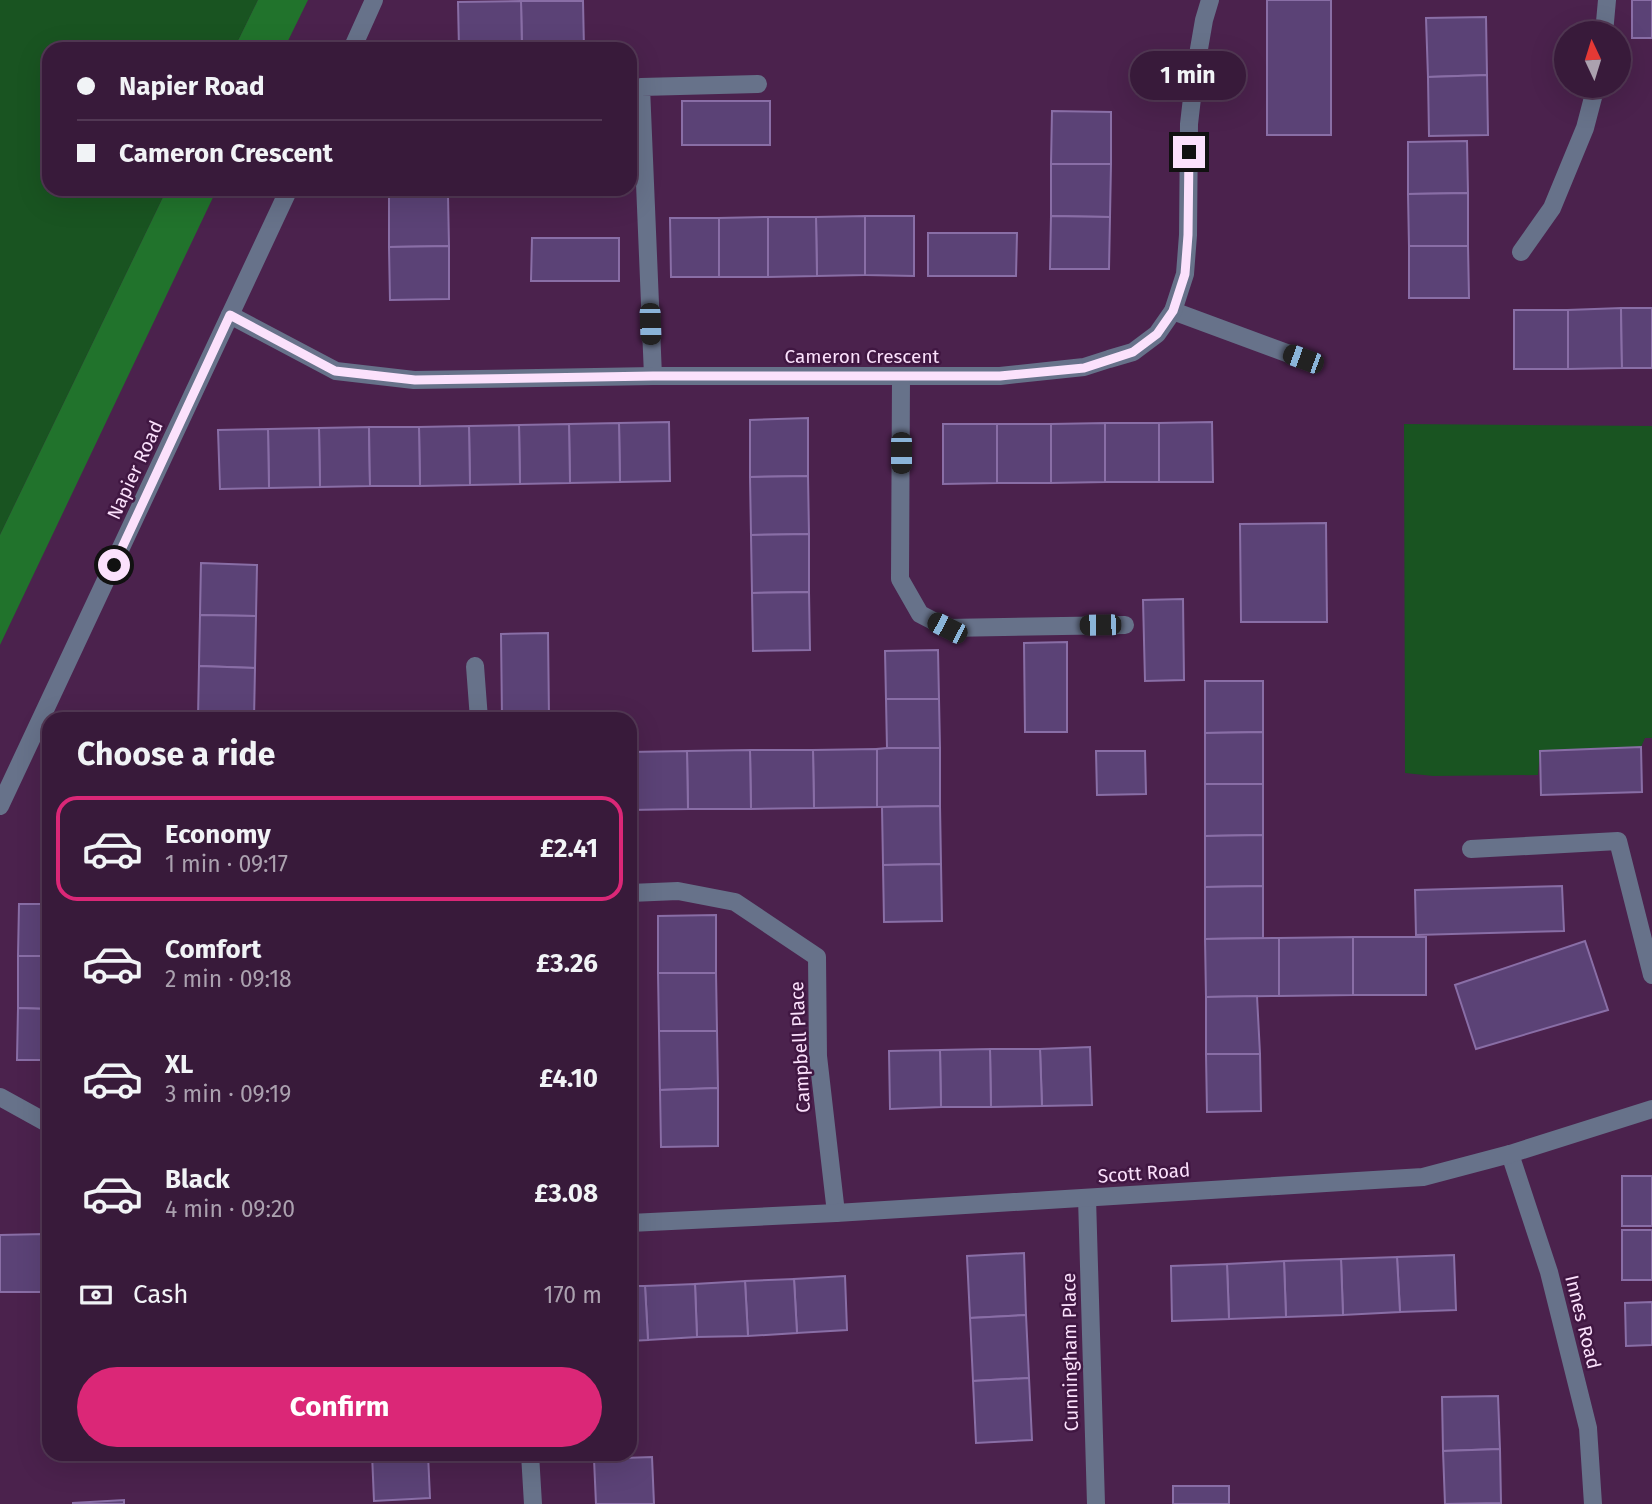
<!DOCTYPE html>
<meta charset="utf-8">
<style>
body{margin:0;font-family:"Fira Sans",sans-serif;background:#432745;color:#f1f3f6;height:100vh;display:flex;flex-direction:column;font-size:26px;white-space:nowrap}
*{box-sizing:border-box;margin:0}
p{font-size:23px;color:#aba1af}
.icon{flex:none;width:38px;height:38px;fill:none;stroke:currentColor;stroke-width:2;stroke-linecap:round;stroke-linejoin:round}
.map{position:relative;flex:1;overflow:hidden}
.sheet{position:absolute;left:42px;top:712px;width:595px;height:749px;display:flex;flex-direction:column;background:#381a3a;border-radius:21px;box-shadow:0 7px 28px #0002,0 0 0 2px #523854}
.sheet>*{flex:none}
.guide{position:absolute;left:42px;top:42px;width:595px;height:154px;border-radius:21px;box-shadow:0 7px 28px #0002,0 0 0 2px #523854;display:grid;align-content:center;height:154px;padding:0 35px;background:#381a3a}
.needle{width:46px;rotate:356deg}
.fabs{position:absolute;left:1554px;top:21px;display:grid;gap:14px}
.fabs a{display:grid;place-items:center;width:77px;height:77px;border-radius:50%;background:#381a3a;box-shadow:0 7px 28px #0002,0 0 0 2px #523854;font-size:35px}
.end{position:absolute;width:32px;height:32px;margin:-16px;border:9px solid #fbe1fc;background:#111;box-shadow:0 0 0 4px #111}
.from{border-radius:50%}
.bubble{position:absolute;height:49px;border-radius:24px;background:#381a3a;box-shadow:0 7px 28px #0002,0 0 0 2px #523854;font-size:23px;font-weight:700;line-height:49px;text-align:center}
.car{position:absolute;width:21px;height:42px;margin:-21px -10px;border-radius:9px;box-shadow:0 0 5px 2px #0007;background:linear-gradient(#222 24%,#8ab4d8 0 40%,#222 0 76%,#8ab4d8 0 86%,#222 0)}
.guide b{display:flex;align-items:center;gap:24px;height:66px;font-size:26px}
.guide b+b{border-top:2px solid #523854}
.guide i{width:18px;height:18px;background:#f1f3f6}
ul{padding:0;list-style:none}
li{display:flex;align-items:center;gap:21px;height:105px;margin:0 14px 10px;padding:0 21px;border:4px solid transparent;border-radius:21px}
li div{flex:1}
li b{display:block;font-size:26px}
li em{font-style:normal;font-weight:700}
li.selected{border-color:#db2777}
li>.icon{width:63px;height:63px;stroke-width:1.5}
h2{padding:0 35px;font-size:32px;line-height:84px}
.pay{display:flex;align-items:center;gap:18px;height:77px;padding:0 35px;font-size:26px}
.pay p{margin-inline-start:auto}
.action{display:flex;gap:14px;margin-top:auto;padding:14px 35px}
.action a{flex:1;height:80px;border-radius:42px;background:#db2777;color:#fff;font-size:28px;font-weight:700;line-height:80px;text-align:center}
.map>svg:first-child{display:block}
.green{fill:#195421}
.forest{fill:#21732c}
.building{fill:#5b4276;stroke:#896ea6;stroke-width:2}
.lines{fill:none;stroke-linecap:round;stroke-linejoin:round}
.service{stroke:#67728a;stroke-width:18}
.minor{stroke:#67728a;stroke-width:18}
.route{stroke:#fbe1fc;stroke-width:9}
.labels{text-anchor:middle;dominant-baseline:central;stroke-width:5;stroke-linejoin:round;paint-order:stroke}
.street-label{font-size:19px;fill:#fbe1fc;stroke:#401742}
</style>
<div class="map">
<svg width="1652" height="1504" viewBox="0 0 1652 1504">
<rect width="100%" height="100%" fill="#4b224d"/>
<!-- green -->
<g class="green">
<polygon points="0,0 258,0 234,49 49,49 49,189 167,189 0,535"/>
<polygon points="1404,424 1652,426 1652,738 1645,738 1641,747 1540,751 1538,775 1433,776 1405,773"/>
</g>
<!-- forest -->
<g class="forest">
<polygon points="258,0 308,0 284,49 234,49"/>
<polygon points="167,189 217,189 0,645 0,535"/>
</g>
<!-- building -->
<g class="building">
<rect x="1267" y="0" width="64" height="135"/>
<rect x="1632" y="0" width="20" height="38"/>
<polygon points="521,1 583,1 584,49 522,49"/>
<polygon points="521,1 522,49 459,49 458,2"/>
<polygon points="1486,17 1487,75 1428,77 1426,18"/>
<polygon points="1487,75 1488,135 1429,136 1428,77"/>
<rect x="682" y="101" width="88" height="44"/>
<polygon points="1052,111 1111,112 1111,164 1051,164"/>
<polygon points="1467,141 1468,193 1408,194 1408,142"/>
<polygon points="1051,164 1111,164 1110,217 1051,216"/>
<polygon points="389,189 448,189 448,195 389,194"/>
<polygon points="1468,193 1468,246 1409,246 1408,194"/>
<polygon points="389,194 448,195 449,246 389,247"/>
<polygon points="865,216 914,216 914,276 865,275"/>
<polygon points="865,216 865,275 817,276 816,217"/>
<polygon points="1051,216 1110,217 1109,269 1050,269"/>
<polygon points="768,217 768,277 719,277 719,218"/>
<polygon points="768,217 816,217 817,276 768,277"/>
<polygon points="670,218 719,218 719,277 671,277"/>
<polygon points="928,233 1017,233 1016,276 928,276"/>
<polygon points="532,238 619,238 619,281 531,281"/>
<polygon points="449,246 449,299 390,300 389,247"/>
<polygon points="1409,246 1468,246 1469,298 1409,298"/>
<polygon points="1621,308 1622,368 1568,369 1568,310"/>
<polygon points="1621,308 1652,308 1652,368 1622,368"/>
<rect x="1514" y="310" width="54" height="59"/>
<polygon points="808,418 808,476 750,477 750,420"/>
<polygon points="669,422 670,481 620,482 619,423"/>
<polygon points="1212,422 1213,482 1159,482 1159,423"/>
<polygon points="619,423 620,482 570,483 569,424"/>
<polygon points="1105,423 1105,482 1051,483 1051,424"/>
<rect x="1105" y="423" width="54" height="59"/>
<polygon points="569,424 570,483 520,484 519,425"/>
<polygon points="943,424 997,424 997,483 943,484"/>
<rect x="997" y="424" width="54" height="59"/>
<polygon points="519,425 520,484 470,485 469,426"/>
<polygon points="469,426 470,485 420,486 419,427"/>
<polygon points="369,427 370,486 320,487 319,428"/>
<polygon points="369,427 419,427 420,486 370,486"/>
<polygon points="319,428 320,487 269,488 268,429"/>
<polygon points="268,429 269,488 220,489 218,430"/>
<polygon points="808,476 809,534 751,535 750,477"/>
<polygon points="1326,523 1327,622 1241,622 1240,524"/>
<polygon points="809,534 809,592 752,593 751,535"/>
<polygon points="201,563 257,565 256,616 200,615"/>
<polygon points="809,592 810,650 753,651 752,593"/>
<polygon points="1183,599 1184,680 1145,681 1143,600"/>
<polygon points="200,615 256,616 255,668 199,666"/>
<polygon points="548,633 549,719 502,719 501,634"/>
<polygon points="1067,642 1067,732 1025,732 1024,643"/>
<polygon points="938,650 939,699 886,699 885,651"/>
<polygon points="199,666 255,668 254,719 198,718"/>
<polygon points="1205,681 1263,681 1263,732 1205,733"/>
<polygon points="886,699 939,699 940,748 887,748"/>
<polygon points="1263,732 1263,784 1205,784 1205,733"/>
<polygon points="1641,747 1642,792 1541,795 1540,751"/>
<polygon points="887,748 940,748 940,806 877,807 877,749"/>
<polygon points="877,749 877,807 814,808 813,750"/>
<polygon points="750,750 813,750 814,808 751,809"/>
<polygon points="750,750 751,809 688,809 687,751"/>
<polygon points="687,751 688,809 630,810 630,752"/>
<polygon points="1096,751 1145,751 1146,794 1097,795"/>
<polygon points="1205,784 1263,784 1263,835 1205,836"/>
<polygon points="940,806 941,864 883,865 882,807"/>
<polygon points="1263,835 1263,886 1205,887 1205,836"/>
<polygon points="941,864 942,921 884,922 883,865"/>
<polygon points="1263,886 1263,938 1205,939 1205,887"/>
<polygon points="1562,886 1564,931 1416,935 1415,890"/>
<polygon points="19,904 49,904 49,956 18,956"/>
<polygon points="716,915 716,973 658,973 658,916"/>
<rect x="1353" y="937" width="73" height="58"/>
<polygon points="1353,937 1353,995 1279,996 1279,938"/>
<polygon points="1279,938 1279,996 1206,997 1205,939"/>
<polygon points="1585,941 1608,1010 1476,1049 1455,985"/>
<polygon points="18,956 49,956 49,1009 18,1008"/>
<polygon points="658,973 716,973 717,1031 659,1031"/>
<polygon points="1257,996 1260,1054 1206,1054 1206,997"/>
<polygon points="18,1008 49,1009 49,1060 17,1060"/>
<polygon points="659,1031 717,1031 718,1088 660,1090"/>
<polygon points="1090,1047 1092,1105 1042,1106 1040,1049"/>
<polygon points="990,1049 1040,1049 1042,1106 991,1107"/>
<polygon points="990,1049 991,1107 941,1107 940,1050"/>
<polygon points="940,1050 941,1107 890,1109 889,1051"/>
<polygon points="1206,1054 1260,1054 1261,1111 1207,1112"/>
<polygon points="718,1088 718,1146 661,1147 660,1090"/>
<rect x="1622" y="1176" width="30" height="50"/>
<rect x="1622" y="1230" width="30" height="50"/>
<polygon points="44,1234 49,1234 49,1292 45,1292"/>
<polygon points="44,1234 45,1292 0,1292 0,1235"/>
<polygon points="1024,1253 1026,1315 970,1318 967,1256"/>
<polygon points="1454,1255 1456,1310 1400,1312 1397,1257"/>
<polygon points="1397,1257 1400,1312 1343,1315 1341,1259"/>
<polygon points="1341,1259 1343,1315 1286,1317 1284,1261"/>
<polygon points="1284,1261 1286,1317 1229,1319 1227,1264"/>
<polygon points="1227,1264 1229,1319 1172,1321 1171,1266"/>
<polygon points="845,1276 847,1330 797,1333 794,1279"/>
<polygon points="794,1279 797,1333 748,1336 745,1281"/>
<polygon points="745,1281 748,1336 697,1337 695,1284"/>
<polygon points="695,1284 697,1337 648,1340 645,1286"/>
<polygon points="630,1286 645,1286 648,1340 630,1341"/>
<polygon points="1652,1302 1652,1345 1626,1346 1625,1303"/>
<polygon points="1026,1315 1029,1378 973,1381 970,1318"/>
<polygon points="1029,1378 1032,1440 976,1443 973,1381"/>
<polygon points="1498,1396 1500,1449 1443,1451 1442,1397"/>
<polygon points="1500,1449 1501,1503 1445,1504 1443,1451"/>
<polygon points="372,1454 428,1454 430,1498 374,1501"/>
<polygon points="652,1457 654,1504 596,1504 594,1459"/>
<rect x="1173" y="1486" width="56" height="18"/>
<polygon points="124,1500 124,1504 73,1504 73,1503"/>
</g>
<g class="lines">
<!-- service -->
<g class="service">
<polyline points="1173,311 1303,359"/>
<polyline points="653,376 641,87 758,84"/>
<polyline points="475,666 479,719"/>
</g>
<!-- minor -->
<g class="minor">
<polyline points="1604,33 1607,0"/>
<polyline points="352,49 374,0"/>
<polyline points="1521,252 1552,208 1585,128 1596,86"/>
<polyline points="230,315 336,371 414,380 653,376 1000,376 1084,367 1109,359 1133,352 1157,334 1173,311 1185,274 1188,235 1189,124 1195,72 1204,20 1210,0"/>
<polyline points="901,378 900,579 920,614 947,628 1125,625"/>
<polyline points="0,806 289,189"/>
<polyline points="1471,849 1618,841 1652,975"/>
<polyline points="630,893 678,891 735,902 817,957 818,1056 836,1213"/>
<polyline points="0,1097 49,1124"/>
<polyline points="1510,1154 1549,1272 1588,1428 1593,1504"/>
<polyline points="1087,1198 1096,1504"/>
<polyline points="630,1223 836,1213 1423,1177 1510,1154 1652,1109"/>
<polyline points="530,1454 533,1504"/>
</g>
</g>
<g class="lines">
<!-- route -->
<polyline class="route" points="114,565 230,315 335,371 415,380 653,376 1000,376 1084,368 1133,352 1157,334 1173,311 1185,274 1188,235 1189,152"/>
</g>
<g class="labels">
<!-- street labels -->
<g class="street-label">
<text x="862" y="356">Cameron Crescent</text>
<text transform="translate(135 470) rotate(-65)">Napier Road</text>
<text transform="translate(800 1047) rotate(-93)">Campbell Place</text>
<text transform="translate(1144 1173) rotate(-4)">Scott Road</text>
<text transform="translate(1583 1322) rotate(76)">Innes Road</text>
<text transform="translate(1070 1352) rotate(-91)">Cunningham Place</text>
</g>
</g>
</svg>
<div class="fabs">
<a><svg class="needle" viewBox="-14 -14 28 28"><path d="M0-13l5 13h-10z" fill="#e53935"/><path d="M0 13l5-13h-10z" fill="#aba1af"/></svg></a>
</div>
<i class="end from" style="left:114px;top:565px"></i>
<i class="end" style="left:1189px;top:152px"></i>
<div class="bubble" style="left:1130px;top:51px;width:116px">1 min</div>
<i class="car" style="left:650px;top:324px;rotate:178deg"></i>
<i class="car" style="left:1303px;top:359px;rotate:290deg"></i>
<i class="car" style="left:901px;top:453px;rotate:180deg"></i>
<i class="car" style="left:1100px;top:625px;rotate:269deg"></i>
<i class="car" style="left:947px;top:628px;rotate:297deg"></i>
<div class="guide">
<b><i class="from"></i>Napier Road</b>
<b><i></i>Cameron Crescent</b>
</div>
<section class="sheet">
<h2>Choose a ride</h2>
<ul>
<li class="selected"><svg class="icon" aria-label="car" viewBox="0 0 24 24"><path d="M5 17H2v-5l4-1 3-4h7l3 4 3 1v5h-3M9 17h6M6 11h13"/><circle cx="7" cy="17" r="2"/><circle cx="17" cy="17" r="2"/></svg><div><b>Economy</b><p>1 min · 09:17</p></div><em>£2.41</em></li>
<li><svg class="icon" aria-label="car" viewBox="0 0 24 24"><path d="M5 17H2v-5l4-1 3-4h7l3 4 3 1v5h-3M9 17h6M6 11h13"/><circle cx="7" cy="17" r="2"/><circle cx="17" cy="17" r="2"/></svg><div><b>Comfort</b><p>2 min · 09:18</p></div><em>£3.26</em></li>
<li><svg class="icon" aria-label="car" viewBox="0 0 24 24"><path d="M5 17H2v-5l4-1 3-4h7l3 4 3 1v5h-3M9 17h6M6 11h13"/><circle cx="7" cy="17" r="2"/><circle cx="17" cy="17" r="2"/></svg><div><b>XL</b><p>3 min · 09:19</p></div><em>£4.10</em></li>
<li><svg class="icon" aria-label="car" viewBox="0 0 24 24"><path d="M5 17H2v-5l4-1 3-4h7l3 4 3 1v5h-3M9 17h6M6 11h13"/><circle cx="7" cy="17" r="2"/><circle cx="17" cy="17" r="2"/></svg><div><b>Black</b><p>4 min · 09:20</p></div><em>£3.08</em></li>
</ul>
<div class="pay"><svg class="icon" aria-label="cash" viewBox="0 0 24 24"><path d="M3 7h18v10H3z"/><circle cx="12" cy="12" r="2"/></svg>Cash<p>170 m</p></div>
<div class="action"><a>Confirm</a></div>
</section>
</div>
